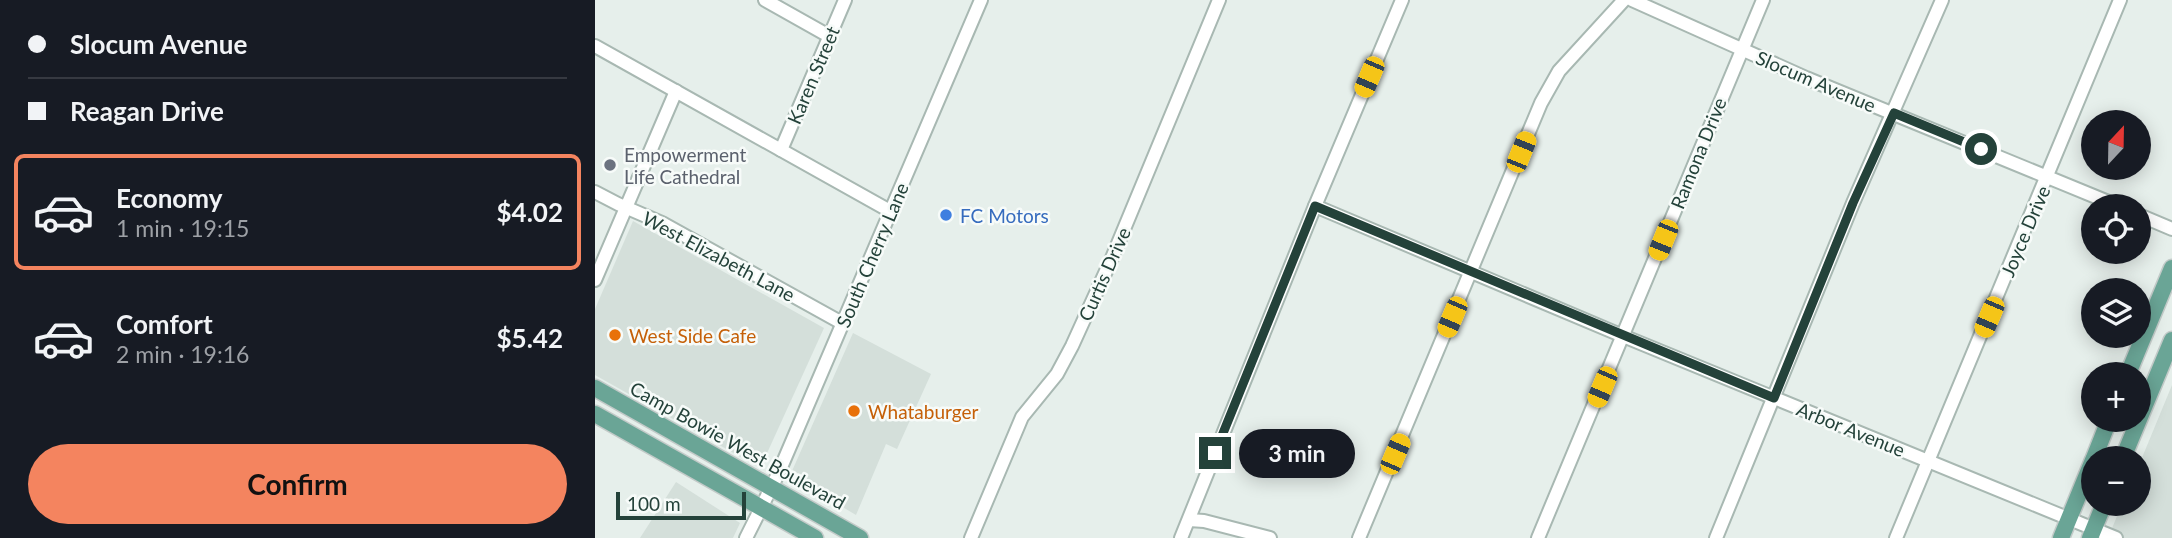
<!DOCTYPE html>
<meta charset="utf-8">
<style>
body{margin:0;font-family:Lato,sans-serif;background:#20242c;color:#f1f3f6;height:100vh;display:flex;flex-direction:column;font-size:26px;white-space:nowrap}
*{box-sizing:border-box;margin:0}
p{font-size:23px;color:#9ea1a6}
.icon{flex:none;width:38px;height:38px;fill:none;stroke:currentColor;stroke-width:2;stroke-linecap:round;stroke-linejoin:round}
.map{position:relative;flex:1;overflow:hidden}
.drawer{display:flex;flex-direction:column;background:#171b24;width:595px}
.drawer>*{flex:none}
.hud{display:grid;align-content:center;height:154px;padding:0 28px;background:#171b24}
.needle{width:46px;rotate:22deg}
.tools{position:absolute;left:1486px;top:110px;display:grid;gap:14px}
.tools a{display:grid;place-items:center;width:70px;height:70px;border-radius:50%;background:#171b24;box-shadow:0 4px 18px #0003;font-size:35px}
.scale{position:absolute;left:21px;bottom:18px;width:130px;box-sizing:border-box;padding-left:7px;border:4px solid #24423a;border-top:0;font-size:19px;line-height:24px;white-space:nowrap;color:#24423a;-webkit-text-stroke:5px #f7fbf9;paint-order:stroke}
.end{position:absolute;width:32px;height:32px;margin:-16px;border:9px solid #24423a;background:#fff;box-shadow:0 0 0 4px #fff}
.from{border-radius:50%}
.bubble{position:absolute;height:49px;border-radius:24px;background:#171b24;box-shadow:0 4px 18px #0003;font-size:23px;font-weight:700;line-height:49px;text-align:center}
.car{position:absolute;width:21px;height:42px;margin:-21px -10px;border-radius:9px;box-shadow:0 0 5px 2px #0007;background:linear-gradient(#f5c518 24%,#345 0 40%,#f5c518 0 76%,#345 0 86%,#f5c518 0)}
.hud b{display:flex;align-items:center;gap:24px;height:66px;font-size:26px}
.hud b+b{border-top:2px solid #363941}
.hud i{width:18px;height:18px;background:#f1f3f6}
ul{padding:0;list-style:none}
li{display:flex;align-items:center;gap:21px;height:116px;margin:0 14px 10px;padding:0 14px;border:4px solid transparent;border-radius:10px}
li div{flex:1}
li b{display:block;font-size:26px}
li em{font-style:normal;font-weight:700}
li.selected{border-color:#f4845f}
li>.icon{width:63px;height:63px;stroke-width:1.5}
.primary-button{display:flex;gap:14px;margin-top:auto;padding:14px 28px}
.primary-button a{flex:1;height:80px;border-radius:42px;background:#f4845f;color:#111;font-size:28px;font-weight:700;line-height:80px;text-align:center}
main{display:flex;flex:1;min-height:0}
.map>svg:first-child{display:block}
.built{fill:#d4dfda}
.lines{fill:none;stroke-linecap:round;stroke-linejoin:round}
.minor-casing{stroke:#a8b8b2;stroke-width:16}
.major-casing{stroke:#c2cac8;stroke-width:19}
.minor{stroke:#fff;stroke-width:12}
.major{stroke:#6aa596;stroke-width:16}
.route{stroke:#24423a;stroke-width:9}
.worship-dot{fill:#6b7280;stroke:#f7fbf9;stroke-width:2.5}
.shop-dot{fill:#3f7fe0;stroke:#f7fbf9;stroke-width:2.5}
.food-dot{fill:#e8710a;stroke:#f7fbf9;stroke-width:2.5}
.labels{text-anchor:middle;dominant-baseline:central;stroke-width:5;stroke-linejoin:round;paint-order:stroke}
.street-label{font-size:19px;fill:#24423a;stroke:#f7fbf9}
.worship-label{font-size:19px;fill:#5b616d;stroke:#f7fbf9;text-anchor:start}
.shop-label{font-size:19px;fill:#366cbe;stroke:#f7fbf9;text-anchor:start}
.food-label{font-size:19px;fill:#c56008;stroke:#f7fbf9;text-anchor:start}
</style>
<main>
<section class="drawer">
<div class="hud">
<b><i class="from"></i>Slocum Avenue</b>
<b><i></i>Reagan Drive</b>
</div>
<ul>
<li class="selected"><svg class="icon" aria-label="car" viewBox="0 0 24 24"><path d="M5 17H2v-5l4-1 3-4h7l3 4 3 1v5h-3M9 17h6M6 11h13"/><circle cx="7" cy="17" r="2"/><circle cx="17" cy="17" r="2"/></svg><div><b>Economy</b><p>1 min · 19:15</p></div><em>$4.02</em></li>
<li><svg class="icon" aria-label="car" viewBox="0 0 24 24"><path d="M5 17H2v-5l4-1 3-4h7l3 4 3 1v5h-3M9 17h6M6 11h13"/><circle cx="7" cy="17" r="2"/><circle cx="17" cy="17" r="2"/></svg><div><b>Comfort</b><p>2 min · 19:16</p></div><em>$5.42</em></li>
</ul>
<div class="primary-button"><a>Confirm</a></div>
</section>
<div class="map">
<svg width="1577" height="538" viewBox="0 0 1577 538">
<rect width="100%" height="100%" fill="#e6efeb"/>
<!-- built -->
<g class="built">
<polygon points="38,221 229,328 168,462 158,464 0,375 0,309"/>
<polygon points="258,333 336,374 302,449 291,444 261,515 197,477 197,471"/>
<polygon points="1577,385 1577,538 1513,538 1527,504 1544,504 1544,465"/>
<polygon points="81,482 145,523 138,538 45,538"/>
</g>
<g class="lines">
<defs>
<g id="minor">
<polyline points="170,0 234,36"/>
<polyline points="1037,0 1211,78 1523,206"/>
<polyline points="0,46 295,211"/>
<polyline points="186,150 250,0"/>
<polyline points="0,192 23,204 67,223 247,323"/>
<polyline points="720,206 1028,336 1521,538"/>
<polyline points="1544,215 1577,229"/>
<polyline points="0,280 81,91"/>
<polyline points="594,520 609,521 675,538"/>
<polyline points="151,538 184,472 386,0"/>
<polyline points="376,538 427,417 462,374 477,346 517,258 624,0"/>
<polyline points="586,538 720,206 807,0"/>
<polyline points="764,538 946,103 964,71 1029,0"/>
<polyline points="943,538 1168,0"/>
<polyline points="1121,538 1258,203 1347,0"/>
<polyline points="1301,538 1525,0"/>
</g>
<g id="major">
<polyline points="1533,374 1577,268"/>
<polyline points="0,388 265,538"/>
<polyline points="0,414 220,538"/>
<polyline points="1499,458 1514,420"/>
<polyline points="1528,458 1577,340"/>
<polyline points="1466,538 1498,460"/>
<polyline points="1495,538 1509,504"/>
</g>
</defs>
<!-- minor casing -->
<use href="#minor" class="minor-casing"/>
<!-- major casing -->
<use href="#major" class="major-casing"/>
<!-- minor -->
<use href="#minor" class="minor"/>
<!-- major -->
<use href="#major" class="major"/>
</g>
<g class="lines">
<!-- route -->
<polyline class="route" points="620,453 720,206 1179,398 1258,203 1299,113 1386,149"/>
</g>
<!-- markers -->
<circle class="worship-dot" cx="15" cy="165" r="7"/>
<circle class="shop-dot" cx="351" cy="215" r="7"/>
<g class="food-dot">
<circle cx="20" cy="335" r="7"/>
<circle cx="259" cy="411" r="7"/>
</g>
<g class="labels">
<!-- street labels -->
<g class="street-label">
<text transform="translate(218 75) rotate(-67)">Karen Street</text>
<text transform="translate(1221 81) rotate(23)">Slocum Avenue</text>
<text transform="translate(1103 153) rotate(-68)">Ramona Drive</text>
<text transform="translate(1430 231) rotate(-67)">Joyce Drive</text>
<text transform="translate(277 255) rotate(-67)">South Cherry Lane</text>
<text transform="translate(124 256) rotate(28)">West Elizabeth Lane</text>
<text transform="translate(509 274) rotate(-66)">Curtis Drive</text>
<text transform="translate(1256 429) rotate(22)">Arbor Avenue</text>
<text transform="translate(143 445) rotate(29)">Camp Bowie West Boulevard</text>
</g>
<!-- worship labels -->
<g class="worship-label">
<text x="29" y="154">Empowerment<tspan x="29" dy="22">Life Cathedral</tspan></text>
</g>
<!-- shop labels -->
<g class="shop-label">
<text x="365" y="215">FC Motors</text>
</g>
<!-- food labels -->
<g class="food-label">
<text x="34" y="335">West Side Cafe</text>
<text x="273" y="411">Whataburger</text>
</g>
</g>
</svg>
<div class="tools">
<a><svg class="needle" viewBox="-14 -14 28 28"><path d="M0-13l5 13h-10z" fill="#e53935"/><path d="M0 13l5-13h-10z" fill="#9ea1a6"/></svg></a>
<a><svg class="icon" aria-label="locate" viewBox="0 0 24 24"><circle cx="12" cy="12" r="6"/><path d="M12 2v4M12 18v4M2 12h4M18 12h4"/></svg></a>
<a><svg class="icon" aria-label="layers" viewBox="0 0 24 24"><path d="M12 4l9 5-9 5-9-5zM3 14l9 5 9-5"/></svg></a>
<a>+</a>
<a>−</a>
</div>
<div class="scale">100 m</div>
<i class="end from" style="left:1386px;top:149px"></i>
<i class="end" style="left:620px;top:453px"></i>
<div class="bubble" style="left:644px;top:429px;width:116px">3 min</div>
<i class="car" style="left:774px;top:77px;rotate:203deg"></i>
<i class="car" style="left:926px;top:152px;rotate:22deg"></i>
<i class="car" style="left:1068px;top:240px;rotate:202deg"></i>
<i class="car" style="left:857px;top:317px;rotate:203deg"></i>
<i class="car" style="left:1394px;top:317px;rotate:203deg"></i>
<i class="car" style="left:1007px;top:387px;rotate:203deg"></i>
<i class="car" style="left:800px;top:454px;rotate:23deg"></i>
</div>
</main>
